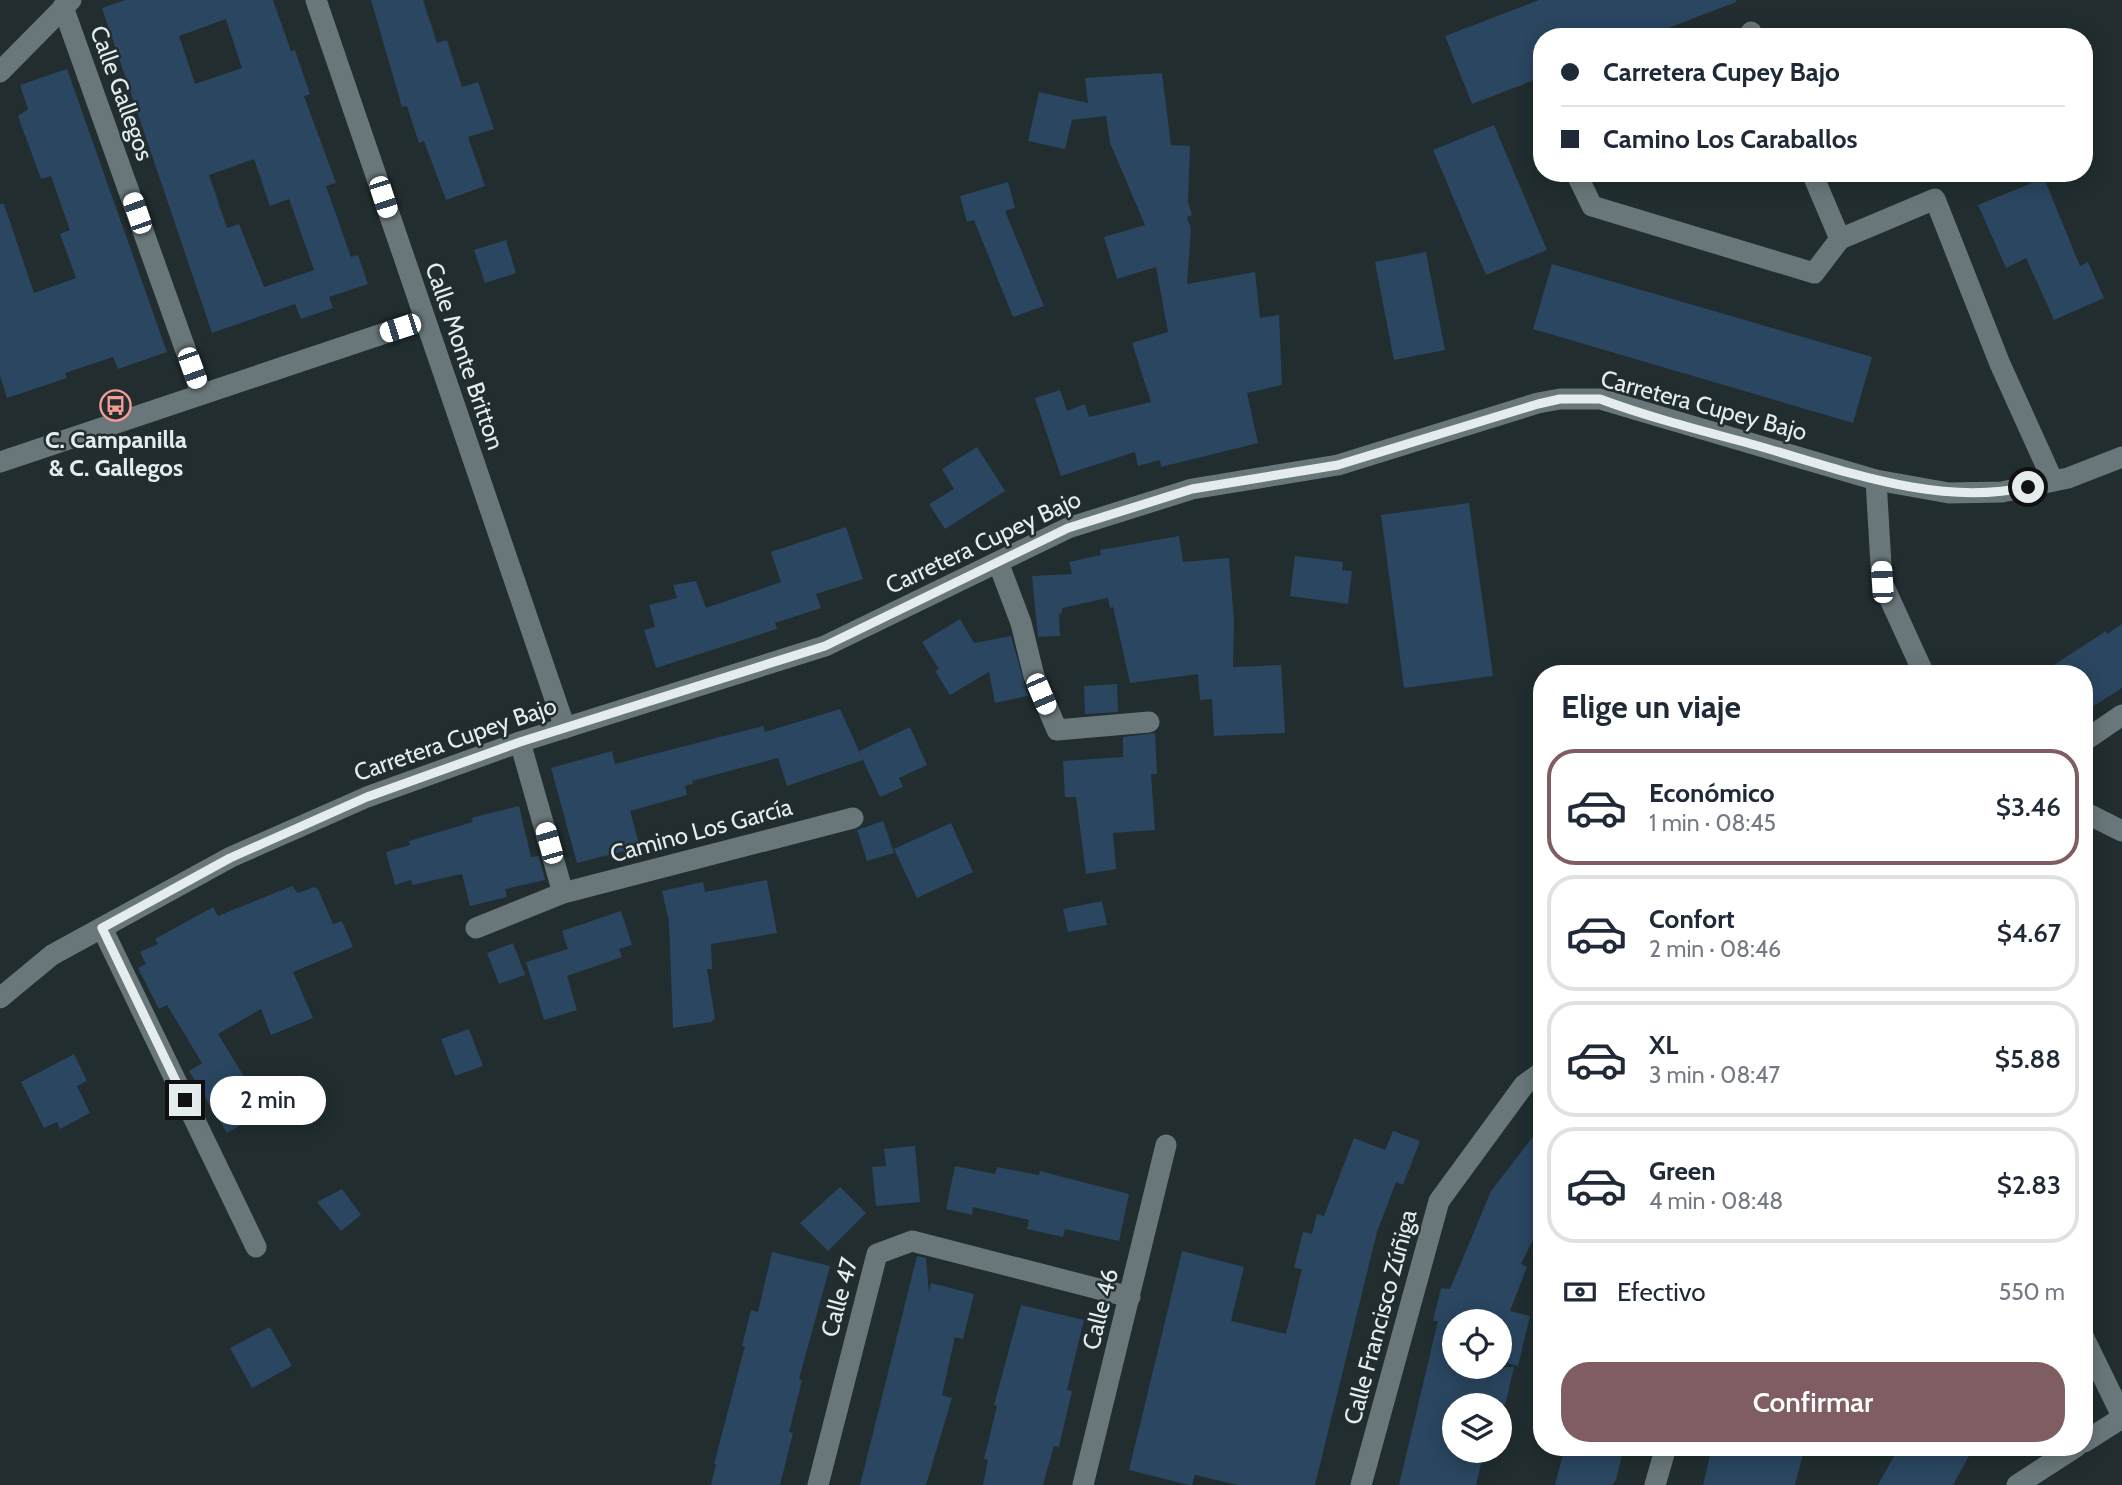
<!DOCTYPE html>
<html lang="es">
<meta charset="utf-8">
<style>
body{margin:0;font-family:Cabin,sans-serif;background:#f6f6f7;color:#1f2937;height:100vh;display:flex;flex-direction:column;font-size:26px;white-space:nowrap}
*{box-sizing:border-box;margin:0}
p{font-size:23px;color:#747a83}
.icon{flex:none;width:38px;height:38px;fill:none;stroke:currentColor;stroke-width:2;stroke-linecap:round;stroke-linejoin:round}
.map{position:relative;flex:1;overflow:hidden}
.side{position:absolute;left:1533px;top:665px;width:560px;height:791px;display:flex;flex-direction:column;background:#fff;border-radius:28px;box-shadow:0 4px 18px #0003}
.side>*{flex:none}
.banner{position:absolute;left:1533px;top:28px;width:560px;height:154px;border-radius:28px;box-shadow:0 4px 18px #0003;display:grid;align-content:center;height:154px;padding:0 28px;background:#fff}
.fabs{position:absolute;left:1442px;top:1309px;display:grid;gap:14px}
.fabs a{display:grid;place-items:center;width:70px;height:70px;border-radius:50%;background:#fff;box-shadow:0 4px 18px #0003;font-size:35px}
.end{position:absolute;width:32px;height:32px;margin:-16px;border:9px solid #e5ecee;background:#111;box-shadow:0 0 0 4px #111}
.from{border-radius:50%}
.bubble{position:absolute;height:49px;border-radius:24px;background:#fff;box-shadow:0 4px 18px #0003;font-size:23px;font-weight:600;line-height:49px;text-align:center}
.car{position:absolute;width:21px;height:42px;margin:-21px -10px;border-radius:9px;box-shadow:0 0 5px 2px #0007;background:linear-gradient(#fff 24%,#345 0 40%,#fff 0 76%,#345 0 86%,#fff 0)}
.banner b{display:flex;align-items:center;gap:24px;height:66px;font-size:26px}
.banner b+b{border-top:2px solid #e0e1e3}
.banner i{width:18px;height:18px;background:#1f2937}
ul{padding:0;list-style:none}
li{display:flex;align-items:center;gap:21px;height:116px;margin:0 14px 10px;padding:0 14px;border:4px solid #e0e1e3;border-radius:28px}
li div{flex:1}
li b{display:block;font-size:26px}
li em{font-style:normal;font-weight:600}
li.current{border-color:#7f5d62}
li>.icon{width:63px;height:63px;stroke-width:1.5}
h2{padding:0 28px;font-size:32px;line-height:84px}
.pay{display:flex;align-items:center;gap:18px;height:77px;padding:0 28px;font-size:26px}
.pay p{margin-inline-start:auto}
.button{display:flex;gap:14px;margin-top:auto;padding:14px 28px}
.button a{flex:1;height:80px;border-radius:28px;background:#7f5d62;color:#fff;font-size:28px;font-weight:600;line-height:80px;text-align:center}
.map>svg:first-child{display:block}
.building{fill:#2a4660;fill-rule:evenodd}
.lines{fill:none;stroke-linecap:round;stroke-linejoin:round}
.street{stroke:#6a777a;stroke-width:21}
.secondary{stroke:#6a777a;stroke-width:21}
.route{stroke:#e5ecee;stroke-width:9}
.labels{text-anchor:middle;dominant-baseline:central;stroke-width:5;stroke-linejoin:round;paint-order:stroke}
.street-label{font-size:24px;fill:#e5ecee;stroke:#212d2f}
.poi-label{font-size:24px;font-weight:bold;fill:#e5ecee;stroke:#212d2f}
</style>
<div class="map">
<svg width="2122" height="1485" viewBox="0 0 2122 1485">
<rect width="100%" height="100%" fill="#212d2f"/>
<!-- building -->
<g class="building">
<path d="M125,0H273L291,51L295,50L310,94L304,96L336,183L326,186L351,257L358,255L368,284L329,297L333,308L301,319L295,304L212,333L102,8ZM226,19L242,68L195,84L179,36ZM254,159L270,206L289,199L314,270L264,287L239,224L227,228L209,175Z"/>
<polygon points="371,0 423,0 437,43 447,40 462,87 478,82 494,129 468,137 485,186 446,200 424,141 419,143 407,106 402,107"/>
<polygon points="1539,0 1736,0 1736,2 1645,37 1542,37 1542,77 1472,104 1445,36"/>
<polygon points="67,69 167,352 118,369 113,357 65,373 67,378 7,398 0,376 0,204 4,204 34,293 76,278 60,234 70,230 51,176 41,179 18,116 28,109 20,85"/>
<polygon points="1162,73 1171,145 1190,146 1188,202 1192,215 1187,217 1191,229 1187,284 1255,272 1260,318 1279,315 1282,385 1247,393 1258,443 1161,467 1160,460 1138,466 1135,452 1061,476 1035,398 1060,390 1067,411 1085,404 1089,417 1151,402 1132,343 1168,332 1156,267 1117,279 1104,237 1145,225 1110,143 1106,116 1072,120 1065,149 1028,141 1039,92 1088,103 1085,78"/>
<polygon points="1494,125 1547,250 1486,275 1433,150"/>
<polygon points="2044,178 2080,266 2088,262 2104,298 2054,320 2026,258 2006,268 1978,205"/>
<polygon points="1008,182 1015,208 1005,211 1044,306 1013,317 974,220 967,222 960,196"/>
<polygon points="506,240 516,273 485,283 474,250"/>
<polygon points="1426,252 1445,350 1394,360 1375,262"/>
<polygon points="1552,264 1872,357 1853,423 1533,329"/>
<polygon points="977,447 1005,491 945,529 929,504 954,489 942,469"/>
<polygon points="1469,503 1493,676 1404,688 1381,515"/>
<polygon points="846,527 863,579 816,594 821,608 775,623 777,629 656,668 644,630 655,627 649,605 677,598 673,585 696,581 706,608 781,582 771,552"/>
<polygon points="1179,536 1183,562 1229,558 1234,621 1233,667 1281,665 1285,733 1214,736 1212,699 1200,700 1198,674 1130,683 1113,607 1110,608 1108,598 1062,608 1062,613 1059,614 1060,636 1038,637 1032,576 1072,574 1069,562 1101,555 1100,550"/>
<polygon points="1295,556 1343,562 1342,570 1352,571 1348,604 1290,596"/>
<polygon points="960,619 974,643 1011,636 1028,696 995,703 989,672 950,695 935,671 939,669 922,642"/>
<polygon points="2122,624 2122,688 2084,712 2084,674 2040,674 2106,631 2107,634"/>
<polygon points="1117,684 1118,712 1085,714 1084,686"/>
<polygon points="840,709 863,760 787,786 778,758 692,781 693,784 685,786 687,795 630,811 640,847 577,863 551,768 612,751 615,764 763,726 765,732"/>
<polygon points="910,727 927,765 899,778 903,787 880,797 859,751"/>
<polygon points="1155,733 1157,774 1151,774 1155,830 1113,833 1116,869 1086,874 1076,797 1065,797 1063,761 1123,757 1123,737"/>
<polygon points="519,806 531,857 539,856 545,880 505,889 507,897 470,906 462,874 412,885 411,880 395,885 386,852 410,845 409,841 473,822 471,818"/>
<polygon points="883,821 894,853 867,861 857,830"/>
<polygon points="951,823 973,872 917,898 894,849"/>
<polygon points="767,880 777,933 711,944 712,969 707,969 715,1018 711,1022 673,1028 669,922 662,891 703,882 705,892"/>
<polygon points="292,886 298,893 314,887 318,889 333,924 342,921 353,947 293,972 313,1018 271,1035 261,1009 218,1034 251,1088 246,1091 260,1114 227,1133 189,1071 202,1063 167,1005 159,1009 138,968 146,964 140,952 158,944 155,939 213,907 218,916"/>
<polygon points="1102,901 1107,925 1068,932 1063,909"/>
<polygon points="621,911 632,945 619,949 622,957 567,976 577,1010 544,1020 526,962 568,949 562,931"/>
<polygon points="513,943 525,975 499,984 487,953"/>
<polygon points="469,1029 483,1066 455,1076 441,1039"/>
<polygon points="74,1054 87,1081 77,1086 90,1113 60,1129 57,1122 44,1128 21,1082"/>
<polygon points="1542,1125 1542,1222 1521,1264 1527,1267 1510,1311 1530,1316 1518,1366 1500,1361 1500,1321 1454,1321 1454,1367 1514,1367 1505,1405 1454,1405 1454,1451 1484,1451 1476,1485 1399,1485 1438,1321 1433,1321 1441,1288 1450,1289 1491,1191"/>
<polygon points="1393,1131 1420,1141 1403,1185 1396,1182 1377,1232 1315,1485 1237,1485 1195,1475 1192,1485 1189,1485 1129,1470 1182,1251 1244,1267 1231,1321 1286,1334 1302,1269 1294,1268 1303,1232 1312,1234 1317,1214 1324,1216 1354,1138 1385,1150"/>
<polygon points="915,1146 920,1202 876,1206 872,1167 886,1166 884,1149"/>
<polygon points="955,1166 995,1174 997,1167 1039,1175 1040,1171 1129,1194 1119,1241 1065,1229 1063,1237 1027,1229 1029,1220 973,1207 972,1215 946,1209"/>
<polygon points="840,1187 866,1213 828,1251 800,1223"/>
<polygon points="342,1189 361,1215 341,1231 317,1202"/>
<polygon points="772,1252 830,1266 799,1379 802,1380 789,1432 793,1433 780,1485 711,1485 716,1464 714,1464 745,1346 742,1346 751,1310 758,1312"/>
<polygon points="917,1256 926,1258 929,1293 931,1283 974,1294 963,1339 955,1337 942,1395 952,1398 926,1485 860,1485"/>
<polygon points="1021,1305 1084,1320 1067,1390 1072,1391 1059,1447 1054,1446 1043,1485 983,1485 988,1460 984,1459 997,1406 994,1405"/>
<polygon points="270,1327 292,1366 252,1388 230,1348"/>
<polygon points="1565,1447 1624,1447 1616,1480 1612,1485 1555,1485"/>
<polygon points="1712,1447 1805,1447 1795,1485 1703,1485"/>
<polygon points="1899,1447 1974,1447 1953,1485 1878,1485"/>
</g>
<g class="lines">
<!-- street -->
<g class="street">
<polyline points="316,0 565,728"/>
<polyline points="63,7 201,393"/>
<polyline points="1751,32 1753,37"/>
<polyline points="0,72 71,0"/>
<polyline points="1576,173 1592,206 1814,273 1840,239 1935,199 2000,364 2053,481"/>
<polyline points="1812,173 1840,239"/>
<polyline points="0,462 424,320"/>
<polyline points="1876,480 1882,582 1924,674"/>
<polyline points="998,562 1021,623 1034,676 1057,730 1149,722"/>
<polyline points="2084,741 2122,715"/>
<polyline points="520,742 563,893"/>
<polyline points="2084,812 2122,831"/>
<polyline points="102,928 256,1247"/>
<polyline points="476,928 563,893 853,818"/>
<polyline points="2084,1338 2122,1416"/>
<polyline points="2084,1442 2122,1418"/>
<polyline points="818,1485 877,1254 912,1241 1130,1297"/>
<polyline points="1083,1485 1166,1145"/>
<polyline points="1361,1485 1439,1201 1524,1085 1542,1072"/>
<polyline points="1655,1485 1666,1447"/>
<polyline points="2017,1485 2076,1447"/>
</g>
<!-- secondary -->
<polyline class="secondary" points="0,998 52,955 231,857 367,797 520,742 825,646 1068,528 1192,489 1338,465 1538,403 1560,399 1600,399 1876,480 1949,493 2002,492 2068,478 2122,457"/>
</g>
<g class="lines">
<!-- route -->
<path class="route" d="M185,1100L102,928L230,858L367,797L520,742L825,646L1068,528L1192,489L1338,465L1538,404L1560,399H1600C1651,418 1703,431 1755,445C1843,470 1936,507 2028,487"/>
</g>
<!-- icons -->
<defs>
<symbol id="bus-ring" viewBox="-11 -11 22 22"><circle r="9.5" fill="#212d2f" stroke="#f59c96" stroke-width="1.5"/><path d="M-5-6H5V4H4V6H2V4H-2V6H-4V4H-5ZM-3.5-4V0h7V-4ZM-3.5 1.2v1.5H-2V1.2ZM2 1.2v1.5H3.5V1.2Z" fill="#f59c96"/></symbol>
</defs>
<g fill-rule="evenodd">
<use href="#bus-ring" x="98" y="388" width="35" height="35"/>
</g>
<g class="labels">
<!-- street labels -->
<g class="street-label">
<text transform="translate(122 93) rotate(70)">Calle Gallegos</text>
<text transform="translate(465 356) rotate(71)">Calle Monte Britton</text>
<text transform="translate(1704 405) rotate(15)">Carretera Cupey Bajo</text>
<text transform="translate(983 542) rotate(-25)">Carretera Cupey Bajo</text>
<text transform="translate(455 739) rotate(-19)">Carretera Cupey Bajo</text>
<text transform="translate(701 830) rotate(-15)">Camino Los García</text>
<text transform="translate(839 1297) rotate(-75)">Calle 47</text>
<text transform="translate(1100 1309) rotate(-76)">Calle 46</text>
<text transform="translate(1380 1317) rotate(-75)">Calle Francisco Zúñiga</text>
</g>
<!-- poi labels -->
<g class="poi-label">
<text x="116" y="439">C. Campanilla<tspan x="116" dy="28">&amp; C. Gallegos</tspan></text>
</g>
</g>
</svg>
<div class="fabs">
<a><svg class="icon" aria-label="locate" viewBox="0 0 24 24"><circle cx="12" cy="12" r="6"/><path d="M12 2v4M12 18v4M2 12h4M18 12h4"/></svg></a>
<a><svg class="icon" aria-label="layers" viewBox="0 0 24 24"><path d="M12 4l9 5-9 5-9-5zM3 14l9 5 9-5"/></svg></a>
</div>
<i class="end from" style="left:2028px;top:487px"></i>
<i class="end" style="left:185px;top:1100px"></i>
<div class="bubble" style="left:210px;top:1076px;width:116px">2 min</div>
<i class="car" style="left:383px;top:197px;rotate:162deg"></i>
<i class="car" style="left:137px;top:213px;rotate:341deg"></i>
<i class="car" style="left:400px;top:328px;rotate:252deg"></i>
<i class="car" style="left:192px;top:368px;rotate:160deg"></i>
<i class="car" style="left:1882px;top:582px;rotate:357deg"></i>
<i class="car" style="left:1041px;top:694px;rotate:157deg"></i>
<i class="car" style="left:549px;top:843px;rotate:344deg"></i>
<div class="banner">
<b><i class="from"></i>Carretera Cupey Bajo</b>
<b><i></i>Camino Los Caraballos</b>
</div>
<section class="side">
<h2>Elige un viaje</h2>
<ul>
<li class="current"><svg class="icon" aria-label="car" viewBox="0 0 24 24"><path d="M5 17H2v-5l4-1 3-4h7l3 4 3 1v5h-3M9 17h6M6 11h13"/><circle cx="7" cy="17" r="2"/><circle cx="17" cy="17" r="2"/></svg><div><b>Económico</b><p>1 min · 08:45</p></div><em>$3.46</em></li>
<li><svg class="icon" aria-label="car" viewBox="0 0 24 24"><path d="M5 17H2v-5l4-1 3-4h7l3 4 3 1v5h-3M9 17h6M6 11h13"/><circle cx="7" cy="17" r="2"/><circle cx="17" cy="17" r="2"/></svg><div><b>Confort</b><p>2 min · 08:46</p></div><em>$4.67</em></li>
<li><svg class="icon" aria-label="car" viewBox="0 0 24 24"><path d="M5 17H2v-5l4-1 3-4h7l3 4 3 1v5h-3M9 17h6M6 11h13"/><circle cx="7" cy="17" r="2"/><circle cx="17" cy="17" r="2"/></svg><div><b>XL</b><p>3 min · 08:47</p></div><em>$5.88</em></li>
<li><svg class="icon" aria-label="car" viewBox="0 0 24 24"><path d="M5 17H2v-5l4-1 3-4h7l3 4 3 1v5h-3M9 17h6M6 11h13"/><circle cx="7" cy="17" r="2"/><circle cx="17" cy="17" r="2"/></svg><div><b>Green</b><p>4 min · 08:48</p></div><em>$2.83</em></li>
</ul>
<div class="pay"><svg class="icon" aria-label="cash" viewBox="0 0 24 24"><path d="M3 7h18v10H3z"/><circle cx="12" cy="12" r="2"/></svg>Efectivo<p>550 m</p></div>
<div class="button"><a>Confirmar</a></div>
</section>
</div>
